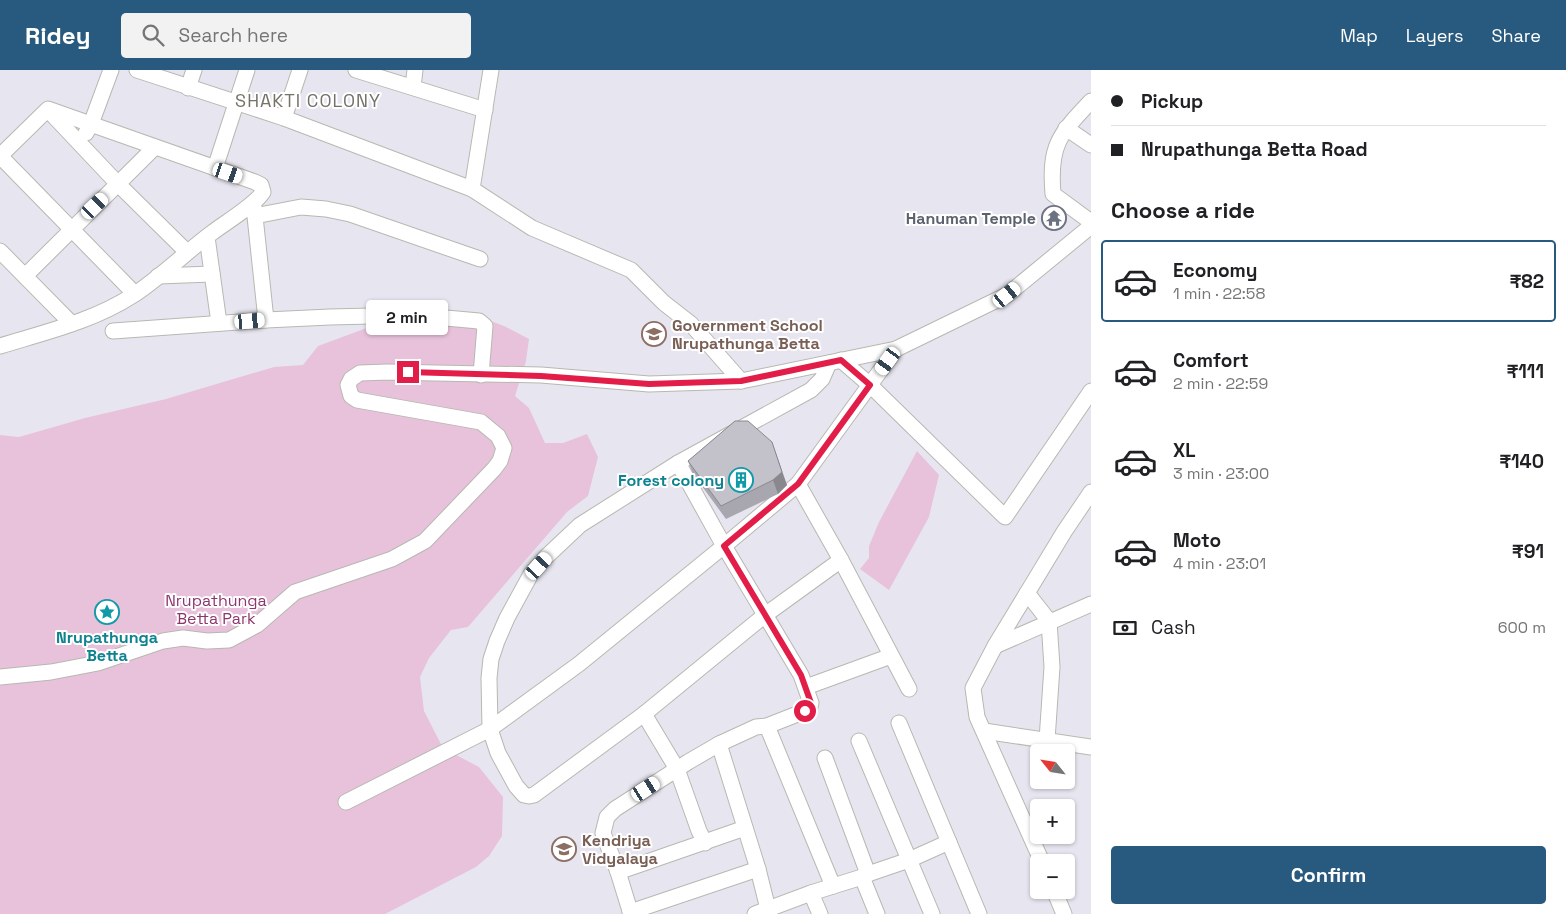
<!DOCTYPE html>
<meta charset="utf-8">
<style>
body{margin:0;font-family:"Space Grotesk",sans-serif;background:#f2f2f2;color:#202124;height:100vh;display:flex;flex-direction:column;font-size:19px;white-space:nowrap}
*{box-sizing:border-box;margin:0}
p{font-size:16px;color:#757577}
.icon{flex:none;width:28px;height:28px;fill:none;stroke:currentColor;stroke-width:2;stroke-linecap:round;stroke-linejoin:round}
.map{position:relative;flex:1;overflow:hidden}
.details{display:flex;flex-direction:column;background:#fff;width:475px}
.details>*{flex:none}
.banner{display:grid;align-content:center;height:110px;padding:0 20px;background:#fff}
.needle{width:32px;rotate:300deg}
.buttons{position:absolute;left:1030px;top:674px;display:grid;gap:10px}
.buttons a{display:grid;place-items:center;width:45px;height:45px;border-radius:5px;background:#fff;box-shadow:0 1px 4px #0004;font-size:25px}
.end{position:absolute;width:22px;height:22px;margin:-11px;border:6px solid #e11d48;background:#fff;box-shadow:0 0 0 2px #fff}
.from{border-radius:50%}
.bubble{position:absolute;height:35px;border-radius:5px;background:#fff;box-shadow:0 1px 4px #0004;font-size:16px;font-weight:600;line-height:35px;text-align:center}
.car{position:absolute;width:15px;height:30px;margin:-15px -8px;border-radius:6px;box-shadow:0 0 4px 1px #0007;background:linear-gradient(#fff 24%,#345 0 40%,#fff 0 76%,#345 0 86%,#fff 0)}
.banner b{display:flex;align-items:center;gap:18px;height:48px;font-size:19px}
.banner b+b{border-top:1px solid #e0e0e0}
.banner i{width:12px;height:12px;background:#202124}
ul{padding:0;list-style:none}
li{display:flex;align-items:center;gap:15px;height:82px;margin:0 10px 8px;padding:0 10px;border:2px solid transparent;border-radius:5px}
li div{flex:1}
li b{display:block;font-size:19px}
li em{font-style:normal;font-weight:600}
li.on{border-color:#275a7e}
li>.icon{width:45px;height:45px;stroke-width:1.5}
h2{padding:0 20px;font-size:22px;line-height:60px}
.pay{display:flex;align-items:center;gap:12px;height:55px;padding:0 20px;font-size:19px}
.pay p{margin-inline-start:auto}
.button{display:flex;gap:10px;margin-top:auto;padding:10px 20px}
.button a{flex:1;height:58px;border-radius:5px;background:#275a7e;color:#fff;font-size:20px;font-weight:600;line-height:58px;text-align:center}
header{display:flex;align-items:center;gap:30px;box-sizing:border-box;height:70px;padding:0 25px;background:#275a7e;color:#fff}
header strong{font-size:24px}
nav{display:flex;gap:28px;margin-inline-start:auto;font-size:18px}
.search{width:350px;height:45px;background:#f2f2f2;display:flex;align-items:center;gap:12px;box-sizing:border-box;padding:0 18px;border-radius:5px;color:#757577;font-size:19px}
main{display:flex;flex:1;min-height:0}
.map>svg:first-child{display:block}
.green{fill:#e8c2db}
.lines{fill:none;stroke-linecap:round;stroke-linejoin:round}
.minor-casing{stroke:#b8b8b1;stroke-width:17}
.minor{stroke:#fff;stroke-width:15}
.wall{fill:#a8a7af}
.shaded-wall{fill:#88888e}
.building{fill:#c3c2cb;stroke:#88888e}
.route{stroke:#e11d48;stroke-width:6}
.labels{text-anchor:middle;dominant-baseline:central;stroke-width:4;stroke-linejoin:round;paint-order:stroke}
.worship-label{font-size:16px;font-weight:bold;fill:#5b616d;stroke:#fff;text-anchor:end}
.education-label{font-size:16px;font-weight:bold;fill:#785e54;stroke:#fff;text-anchor:start}
.culture-label{font-size:16px;font-weight:bold;fill:#0d838f;stroke:#fff;text-anchor:end}
.park-label{font-size:16px;fill:#8d366d;stroke:#fff}
.neighbourhood-label{font-size:18px;letter-spacing:1px;fill:#747269;stroke:#fff}
</style>
<header>
<strong>Ridey</strong>
<div class="search"><svg class="icon" aria-label="search" viewBox="0 0 24 24"><circle cx="10" cy="10" r="6"/><path d="M15 15l6 6"/></svg>Search here</div>
<nav><a>Map</a><a>Layers</a><a>Share</a></nav>
</header>
<main>
<div class="map">
<svg width="1091" height="844" viewBox="0 0 1091 844">
<rect width="100%" height="100%" fill="#e7e6f0"/>
<!-- green -->
<g class="green">
<polygon points="467,242 504,256 529,269 526,291 515,326 529,338 545,373 563,373 587,364 598,387 588,426 567,442 468,557 451,560 429,588 420,607 424,641 443,678 479,697 503,727 502,766 489,786 476,797 385,844 0,844 0,365 19,367 85,348 166,329 274,297 303,295 318,276 372,256 413,243"/>
<polygon points="917,381 939,405 929,447 889,520 860,499 869,488 869,476 879,452"/>
</g>
<g class="lines">
<defs>
<g id="minor">
<polyline points="137,0 284,48 472,119 532,158 631,200 664,233 691,254 741,311"/>
<polyline points="356,0 485,40"/>
<polyline points="413,17 415,0"/>
<polyline points="188,18 194,0"/>
<path d="M1091,31C1059,65 1049,75 1053,124L1091,152"/>
<polyline points="50,42 118,114 187,182"/>
<polyline points="284,48 300,0"/>
<polyline points="1066,58 1091,75"/>
<polyline points="86,63 91,54 111,0"/>
<path d="M0,86L48,39L255,112L261,115L263,122C256,134 225,153 213,162C186,182 162,206 135,224C94,251 46,262 0,276"/>
<polyline points="0,86 135,224"/>
<polyline points="215,98 247,0"/>
<polyline points="472,119 491,0"/>
<polyline points="254,137 266,250"/>
<polyline points="255,146 301,137 326,139 350,144 480,189"/>
<polyline points="207,167 219,253"/>
<polyline points="0,181 72,254"/>
<polyline points="25,206 155,77"/>
<polyline points="158,206 212,204"/>
<polyline points="113,261 266,250 330,247 413,245 479,251 485,256 481,305"/>
<polyline points="896,279 798,414 841,490 909,619"/>
<polyline points="841,290 870,315 1005,447 1091,321"/>
<polyline points="829,293 822,309 811,320 678,393 580,455 546,487 531,504 507,548 497,571 491,589 489,608 490,659 498,683 516,716 524,725 529,726 534,725 644,644 765,545 841,490"/>
<polyline points="1027,523 1049,551 1052,597 1047,670"/>
<polyline points="995,576 1091,534"/>
<polyline points="0,607 51,602 98,593 163,571 183,568 207,571 229,570 257,555 295,522 392,489 425,471 494,399 500,391 504,378 498,366 481,352 357,330 351,326 348,315 351,309 360,303 387,302 541,305 649,314 741,311 896,279 1007,225 1091,156"/>
<polyline points="806,617 891,586"/>
<polyline points="644,644 677,699 699,761 705,773"/>
<polyline points="899,653 979,844"/>
<polyline points="767,656 833,816"/>
<polyline points="984,661 1091,677"/>
<polyline points="859,671 932,844"/>
<polyline points="719,674 758,799 768,839"/>
<polyline points="825,688 868,804"/>
<polyline points="346,732 490,659 579,594 724,476 798,414"/>
<polyline points="1042,792 977,647 973,618 995,576 1064,462 1091,422"/>
<polyline points="618,802 745,758"/>
<polyline points="862,807 877,844"/>
<polyline points="1054,820 1064,844"/>
<polyline points="811,823 820,844"/>
<polyline points="630,842 758,799"/>
<polyline points="631,844 618,802 603,763 607,747 615,739 688,692 719,674 756,657 767,656 805,641 810,637 811,633 801,605 724,476 678,393"/>
<polyline points="755,844 811,823 862,807 868,804 909,790 949,772"/>
</g>
</defs>
<!-- minor casing -->
<use href="#minor" class="minor-casing"/>
<!-- minor -->
<use href="#minor" class="minor"/>
</g>
<!-- wall -->
<polygon class="wall" points="735,351 787,415 778,424 726,449 693,404 688,391"/>
<!-- shaded-wall -->
<polygon class="shaded-wall" points="772,372 787,415 778,424 773,410"/>
<!-- building -->
<polygon class="building" points="735,351 748,351 772,372 782,402 773,410 721,436 688,391"/>
<g class="lines">
<!-- route -->
<polyline class="route" points="408,302 541,306 649,314 741,311 841,290 870,315 798,414 724,476 801,605 811,633 810,636 805,641"/>
</g>
<!-- icons -->
<defs>
<symbol id="temple-ring" viewBox="-11 -11 22 22"><circle r="9.5" fill="#fff" stroke="#6b7280" stroke-width="1.5"/><path d="M0-6L5-2H3V0L6.5 2.5H4V6H1.5V3h-3V6H-4V2.5H-6.5L-3 0V-2H-5Z" fill="#6b7280"/></symbol>
<symbol id="school-ring" viewBox="-11 -11 22 22"><circle r="9.5" fill="#fff" stroke="#8d6e63" stroke-width="1.5"/><path d="M0-5L7-2L0 1L-7-2ZM-4 1L0 2.5L4 1V4Q0 6-4 4Z" fill="#8d6e63"/></symbol>
<symbol id="building-ring" viewBox="-11 -11 22 22"><circle r="9.5" fill="#fff" stroke="#0f9aa8" stroke-width="1.5"/><path d="M-4-6H4V6H1V3H-1V6H-4ZM-2.5-4.3h1.7v1.8h-1.7ZM.8-4.3h1.7v1.8H.8ZM-2.5-1h1.7V.8h-1.7ZM.8-1h1.7V.8H.8Z" fill="#0f9aa8"/></symbol>
<symbol id="sight-ring" viewBox="-11 -11 22 22"><circle r="9.5" fill="#fff" stroke="#0f9aa8" stroke-width="1.5"/><path d="M0-6L1.8-2.2L6-1.7L2.9 1.2L3.7 5.4L0 3.3L-3.7 5.4L-2.9 1.2L-6-1.7L-1.8-2.2Z" fill="#0f9aa8"/></symbol>
</defs>
<g fill-rule="evenodd">
<use href="#temple-ring" x="1040" y="134" width="28" height="28"/>
<use href="#school-ring" x="640" y="250" width="28" height="28"/>
<use href="#building-ring" x="727" y="396" width="28" height="28"/>
<use href="#sight-ring" x="93" y="528" width="28" height="28"/>
<use href="#school-ring" x="550" y="765" width="28" height="28"/>
</g>
<g class="labels">
<!-- worship labels -->
<g class="worship-label">
<text x="1036" y="148">Hanuman Temple</text>
</g>
<!-- education labels -->
<g class="education-label">
<text x="672" y="255">Government School<tspan x="672" dy="18">Nrupathunga Betta</tspan></text>
<text x="582" y="770">Kendriya<tspan x="582" dy="18">Vidyalaya</tspan></text>
</g>
<!-- culture labels -->
<g class="culture-label">
<text x="724" y="410">Forest colony</text>
<text x="107" y="567" text-anchor="middle">Nrupathunga<tspan x="107" dy="18">Betta</tspan></text>
</g>
<!-- park labels -->
<g class="park-label">
<text x="216" y="530">Nrupathunga<tspan x="216" dy="18">Betta Park</tspan></text>
</g>
<!-- neighbourhood labels -->
<g class="neighbourhood-label">
<text x="308" y="30">SHAKTI COLONY</text>
</g>
</g>
</svg>
<div class="buttons">
<a><svg class="needle" viewBox="-14 -14 28 28"><path d="M0-13l5 13h-10z" fill="#e53935"/><path d="M0 13l5-13h-10z" fill="#757577"/></svg></a>
<a>+</a>
<a>−</a>
</div>
<i class="end from" style="left:805px;top:641px"></i>
<i class="end" style="left:408px;top:302px"></i>
<div class="bubble" style="left:366px;top:230px;width:82px">2 min</div>
<i class="car" style="left:228px;top:103px;rotate:109deg"></i>
<i class="car" style="left:95px;top:136px;rotate:46deg"></i>
<i class="car" style="left:1007px;top:225px;rotate:51deg"></i>
<i class="car" style="left:250px;top:251px;rotate:85deg"></i>
<i class="car" style="left:888px;top:291px;rotate:216deg"></i>
<i class="car" style="left:539px;top:496px;rotate:42deg"></i>
<i class="car" style="left:646px;top:719px;rotate:57deg"></i>
</div>
<section class="details">
<div class="banner">
<b><i class="from"></i>Pickup</b>
<b><i></i>Nrupathunga Betta Road</b>
</div>
<h2>Choose a ride</h2>
<ul>
<li class="on"><svg class="icon" aria-label="car" viewBox="0 0 24 24"><path d="M5 17H2v-5l4-1 3-4h7l3 4 3 1v5h-3M9 17h6M6 11h13"/><circle cx="7" cy="17" r="2"/><circle cx="17" cy="17" r="2"/></svg><div><b>Economy</b><p>1 min · 22:58</p></div><em>₹82</em></li>
<li><svg class="icon" aria-label="car" viewBox="0 0 24 24"><path d="M5 17H2v-5l4-1 3-4h7l3 4 3 1v5h-3M9 17h6M6 11h13"/><circle cx="7" cy="17" r="2"/><circle cx="17" cy="17" r="2"/></svg><div><b>Comfort</b><p>2 min · 22:59</p></div><em>₹111</em></li>
<li><svg class="icon" aria-label="car" viewBox="0 0 24 24"><path d="M5 17H2v-5l4-1 3-4h7l3 4 3 1v5h-3M9 17h6M6 11h13"/><circle cx="7" cy="17" r="2"/><circle cx="17" cy="17" r="2"/></svg><div><b>XL</b><p>3 min · 23:00</p></div><em>₹140</em></li>
<li><svg class="icon" aria-label="car" viewBox="0 0 24 24"><path d="M5 17H2v-5l4-1 3-4h7l3 4 3 1v5h-3M9 17h6M6 11h13"/><circle cx="7" cy="17" r="2"/><circle cx="17" cy="17" r="2"/></svg><div><b>Moto</b><p>4 min · 23:01</p></div><em>₹91</em></li>
</ul>
<div class="pay"><svg class="icon" aria-label="cash" viewBox="0 0 24 24"><path d="M3 7h18v10H3z"/><circle cx="12" cy="12" r="2"/></svg>Cash<p>600 m</p></div>
<div class="button"><a>Confirm</a></div>
</section>
</main>
